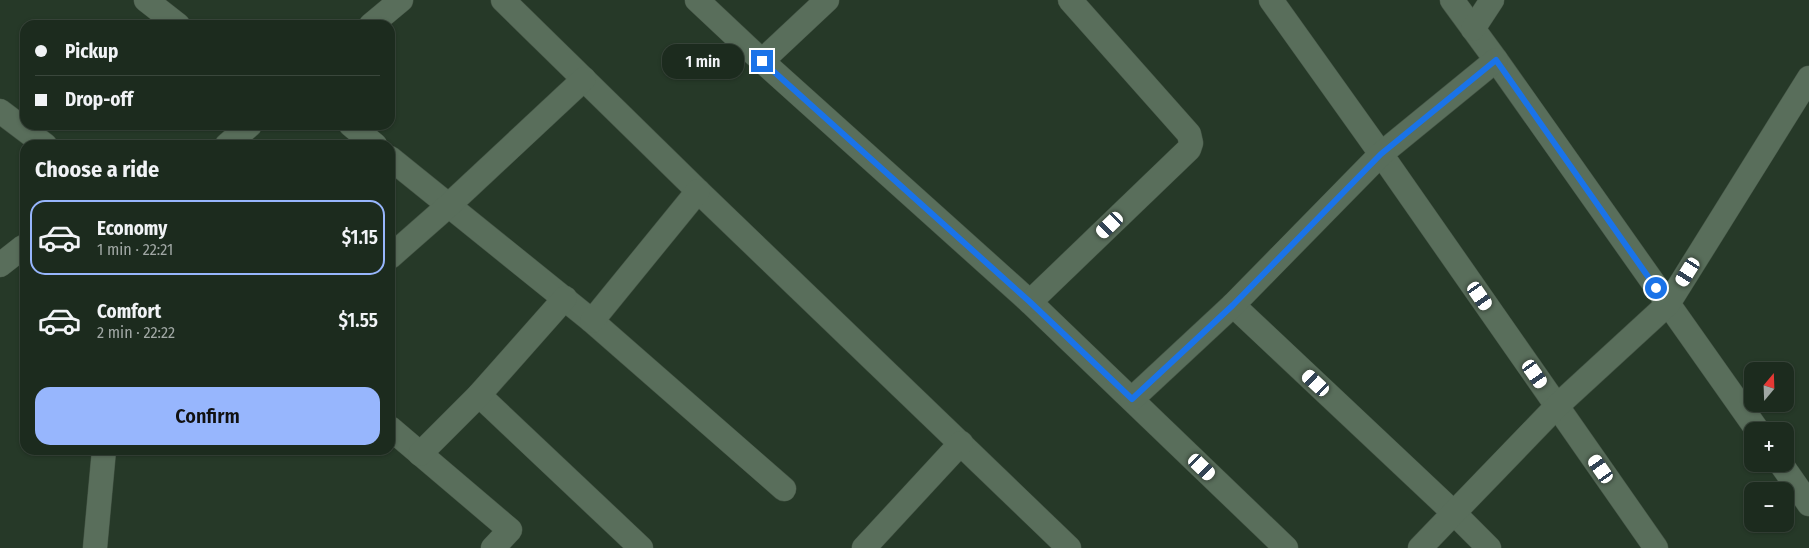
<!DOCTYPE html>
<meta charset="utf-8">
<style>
body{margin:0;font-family:"Fira Sans Condensed",sans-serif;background:#253327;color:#f1f3f6;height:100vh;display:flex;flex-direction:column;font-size:19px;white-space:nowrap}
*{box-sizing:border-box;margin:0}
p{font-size:16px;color:#a0a7a4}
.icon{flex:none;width:28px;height:28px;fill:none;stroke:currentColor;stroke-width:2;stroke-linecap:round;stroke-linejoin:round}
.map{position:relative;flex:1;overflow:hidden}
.panel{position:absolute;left:20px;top:140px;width:375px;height:315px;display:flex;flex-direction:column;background:#1c2b1e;border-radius:15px;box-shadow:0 1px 4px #0004,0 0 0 1px #3a473c}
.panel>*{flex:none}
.top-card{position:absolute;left:20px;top:20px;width:375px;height:110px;border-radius:15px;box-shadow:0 1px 4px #0004,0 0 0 1px #3a473c;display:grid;align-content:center;height:110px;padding:0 15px;background:#1c2b1e}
.needle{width:32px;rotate:19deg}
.fabs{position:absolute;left:1744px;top:362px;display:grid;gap:10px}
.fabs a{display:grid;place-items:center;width:50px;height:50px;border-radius:10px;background:#1c2b1e;box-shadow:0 1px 4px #0004,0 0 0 1px #3a473c;font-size:25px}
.end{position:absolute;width:22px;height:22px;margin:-11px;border:6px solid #1a73e8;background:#fff;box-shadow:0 0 0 2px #fff}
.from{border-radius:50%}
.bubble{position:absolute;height:35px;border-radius:15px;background:#1c2b1e;box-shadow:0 1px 4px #0004,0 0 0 1px #3a473c;font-size:16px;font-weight:600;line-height:35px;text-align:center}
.car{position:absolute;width:15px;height:30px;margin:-15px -8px;border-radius:6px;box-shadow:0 0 4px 1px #0007;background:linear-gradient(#fff 24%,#345 0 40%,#fff 0 76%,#345 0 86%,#fff 0)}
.top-card b{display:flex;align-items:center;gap:18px;height:48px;font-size:19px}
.top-card b+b{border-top:1px solid #3a473c}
.top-card i{width:12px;height:12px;background:#f1f3f6}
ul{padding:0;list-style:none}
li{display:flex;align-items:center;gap:15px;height:75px;margin:0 10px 8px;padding:0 5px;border:2px solid transparent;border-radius:15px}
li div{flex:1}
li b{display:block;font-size:19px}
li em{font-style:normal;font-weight:600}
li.selected{border-color:#97b6fd}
li>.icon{width:45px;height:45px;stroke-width:1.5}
h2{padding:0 15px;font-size:22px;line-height:60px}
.primary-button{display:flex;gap:10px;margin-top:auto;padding:10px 15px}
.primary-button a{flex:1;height:58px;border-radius:15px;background:#97b6fd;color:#111;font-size:20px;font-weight:600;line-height:58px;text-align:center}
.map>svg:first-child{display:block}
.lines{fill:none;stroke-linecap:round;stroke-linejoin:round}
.street-casing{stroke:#445445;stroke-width:25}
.street{stroke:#596e5b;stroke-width:24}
.route{stroke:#1a73e8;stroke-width:6}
</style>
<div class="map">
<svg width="1809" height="548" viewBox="0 0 1809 548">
<rect width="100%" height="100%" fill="#263928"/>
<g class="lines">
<defs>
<g id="street">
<polyline points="146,0 178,25"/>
<polyline points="503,0 698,191 1069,548"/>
<polyline points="697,0 762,61 1030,302 1286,548"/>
<polyline points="1271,0 1381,154 1656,548"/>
<polyline points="1452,0 1496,60 1758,431"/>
<polyline points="371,25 401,0"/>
<polyline points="1473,29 1492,0"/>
<polyline points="762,61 827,0"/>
<polyline points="0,111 45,145"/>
<polyline points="351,125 375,145"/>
<polyline points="227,145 250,125"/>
<polyline points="390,158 592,321 784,489"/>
<polyline points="390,257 448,206 584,79"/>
<polyline points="0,265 23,247"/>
<polyline points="1030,302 1189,149 1191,143 1189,134 1070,0"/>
<polyline points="1233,305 1454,513 1489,548"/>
<polyline points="592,321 698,191"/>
<polyline points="479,395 641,548"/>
<polyline points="1132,399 1233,305 1381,154 1496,60"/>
<polyline points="390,428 510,530 493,548"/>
<polyline points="420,454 479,395 565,298"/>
<polyline points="1781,464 1809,504"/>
<polyline points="95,548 104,450"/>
<polyline points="864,548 961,443"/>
<polyline points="1420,548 1557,406 1668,304 1809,78"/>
</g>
</defs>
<!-- street casing -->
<use href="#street" class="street-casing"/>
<!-- street -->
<use href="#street" class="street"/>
</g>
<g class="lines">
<!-- route -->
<polyline class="route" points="762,61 1030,302 1132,399 1233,305 1381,154 1496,60 1656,288"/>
</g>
</svg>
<div class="fabs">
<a><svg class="needle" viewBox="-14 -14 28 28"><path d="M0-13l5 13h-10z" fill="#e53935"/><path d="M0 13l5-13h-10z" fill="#a0a7a4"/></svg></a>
<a>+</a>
<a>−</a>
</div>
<i class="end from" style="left:1656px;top:288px"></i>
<i class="end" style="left:762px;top:61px"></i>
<div class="bubble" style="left:662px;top:44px;width:82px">1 min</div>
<i class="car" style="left:1110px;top:225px;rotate:226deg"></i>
<i class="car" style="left:1688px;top:272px;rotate:212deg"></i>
<i class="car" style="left:1480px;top:296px;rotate:145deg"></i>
<i class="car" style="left:1535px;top:374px;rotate:145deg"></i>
<i class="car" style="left:1316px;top:383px;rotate:313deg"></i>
<i class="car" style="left:1202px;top:467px;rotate:134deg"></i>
<i class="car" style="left:1601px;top:469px;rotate:325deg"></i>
<div class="top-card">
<b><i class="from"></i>Pickup</b>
<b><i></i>Drop-off</b>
</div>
<section class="panel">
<h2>Choose a ride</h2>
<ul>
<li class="selected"><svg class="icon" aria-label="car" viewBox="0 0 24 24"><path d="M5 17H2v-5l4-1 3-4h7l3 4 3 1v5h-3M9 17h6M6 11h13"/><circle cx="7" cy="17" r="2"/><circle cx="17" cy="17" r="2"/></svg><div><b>Economy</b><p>1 min · 22:21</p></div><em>$1.15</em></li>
<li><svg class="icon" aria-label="car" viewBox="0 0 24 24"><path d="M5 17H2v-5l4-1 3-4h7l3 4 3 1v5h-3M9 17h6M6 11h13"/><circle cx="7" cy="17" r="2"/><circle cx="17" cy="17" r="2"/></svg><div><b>Comfort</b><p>2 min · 22:22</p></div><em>$1.55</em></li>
</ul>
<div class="primary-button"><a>Confirm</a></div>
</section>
</div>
